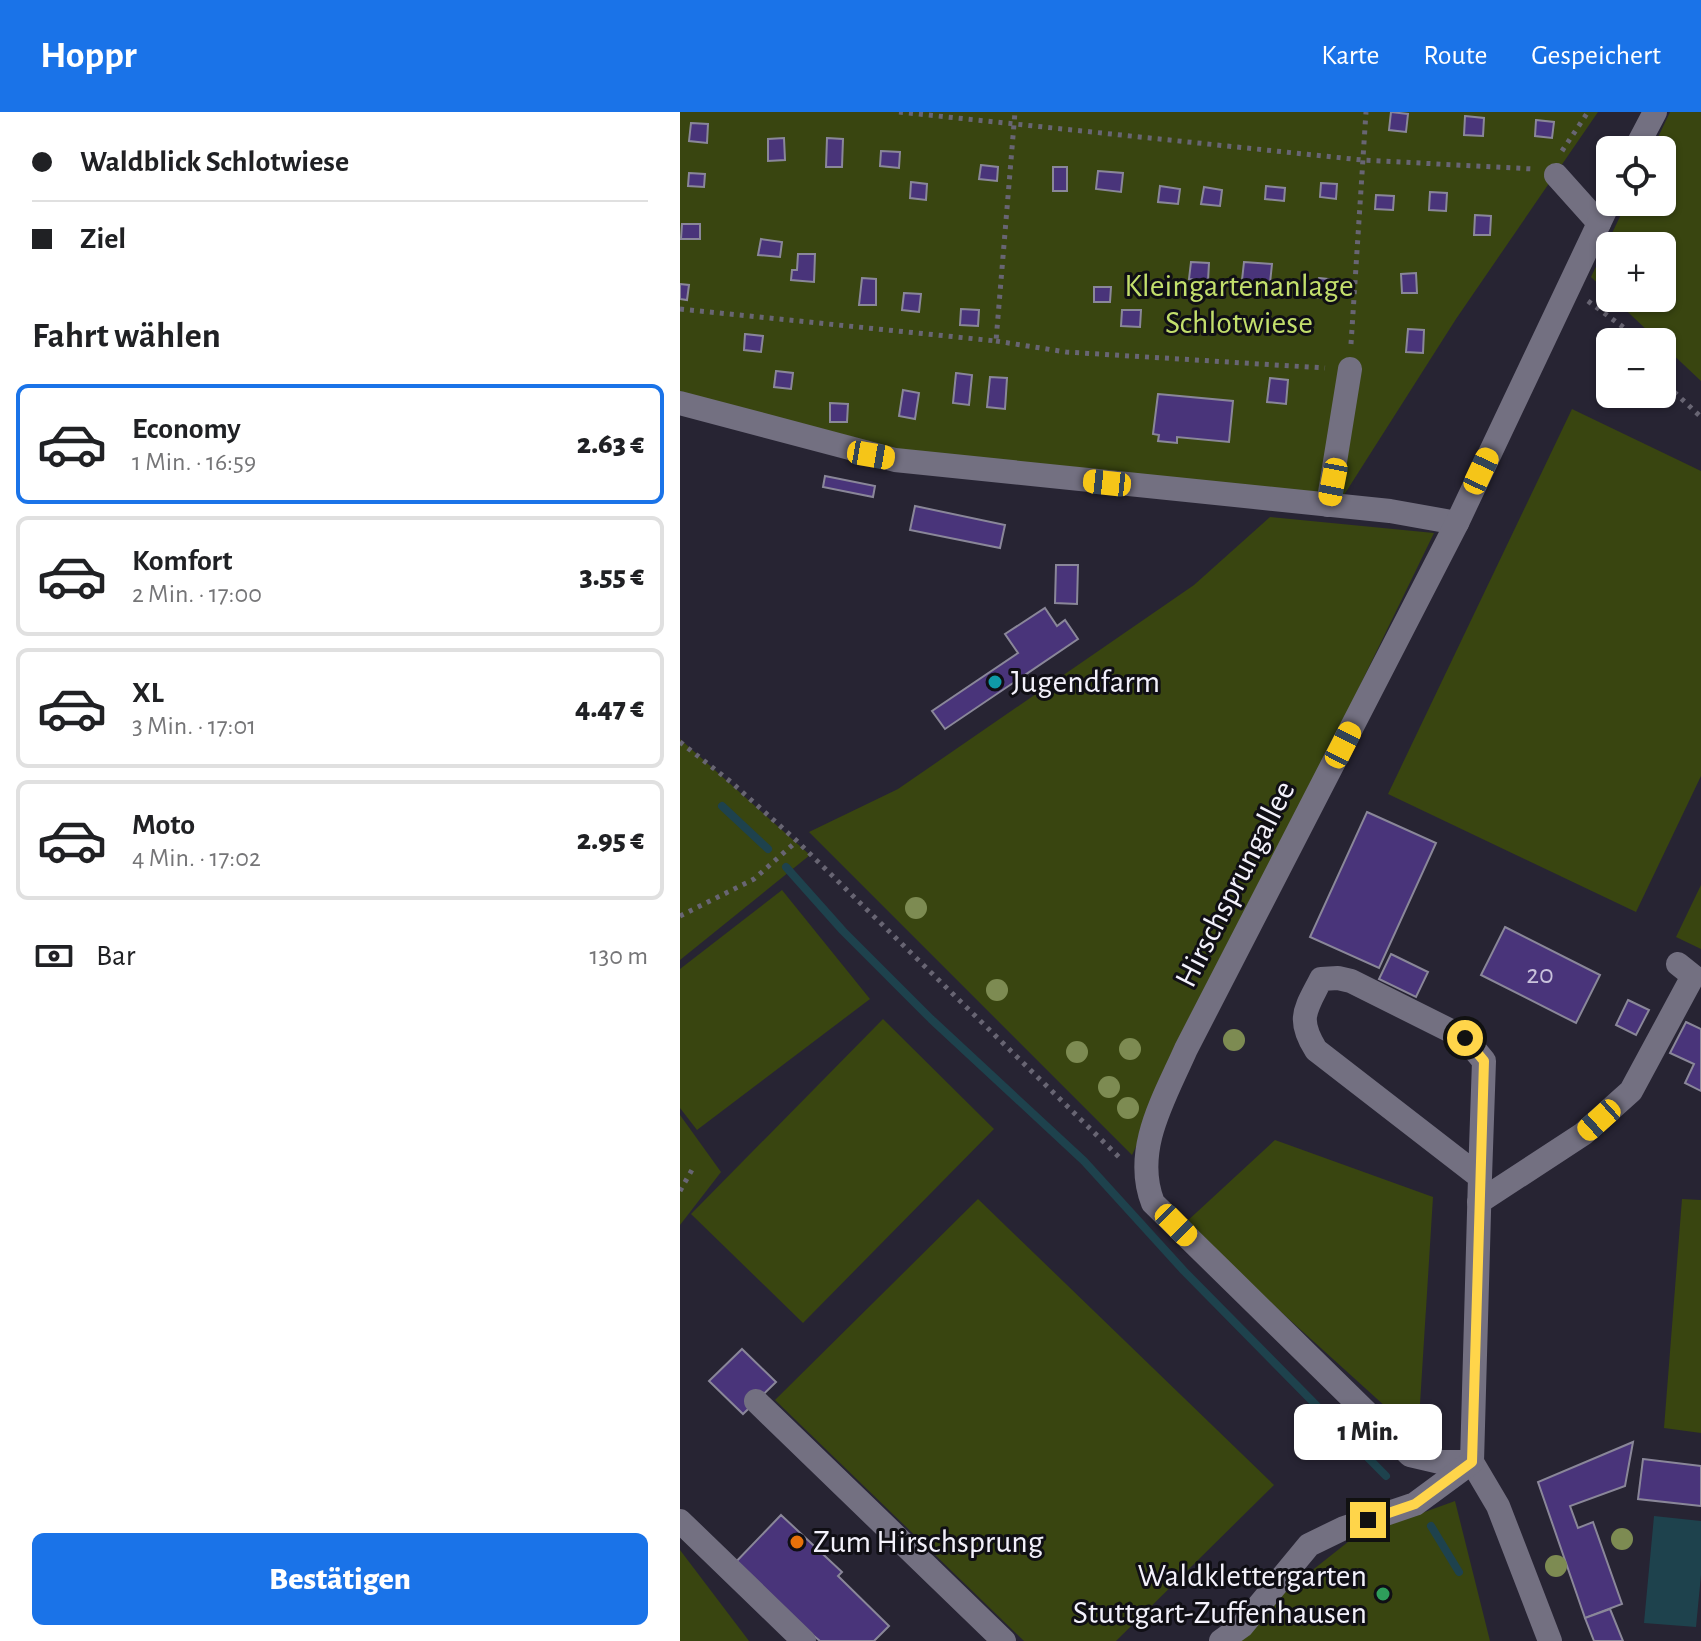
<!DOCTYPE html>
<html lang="de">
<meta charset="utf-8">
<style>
body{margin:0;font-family:"Alegreya Sans",sans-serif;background:#f6f6f6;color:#202124;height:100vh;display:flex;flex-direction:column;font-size:30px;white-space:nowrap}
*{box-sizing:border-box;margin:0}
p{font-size:26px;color:#757577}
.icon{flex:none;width:44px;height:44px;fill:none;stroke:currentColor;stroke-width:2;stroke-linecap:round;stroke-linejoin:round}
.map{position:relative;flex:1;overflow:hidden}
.drawer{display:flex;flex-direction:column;background:#fff;width:680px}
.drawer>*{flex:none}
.hud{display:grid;align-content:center;height:176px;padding:0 32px;background:#fff}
.tools{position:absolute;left:916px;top:24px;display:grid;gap:16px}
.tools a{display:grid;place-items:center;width:80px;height:80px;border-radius:12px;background:#fff;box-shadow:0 2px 6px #0004;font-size:40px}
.end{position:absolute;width:36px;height:36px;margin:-18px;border:10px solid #ffd54a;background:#111;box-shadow:0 0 0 4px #111}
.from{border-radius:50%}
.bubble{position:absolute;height:56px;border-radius:12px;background:#fff;box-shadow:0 2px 6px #0004;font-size:26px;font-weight:800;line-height:56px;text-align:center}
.car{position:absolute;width:24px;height:48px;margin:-24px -12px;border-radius:10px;box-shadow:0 0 6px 2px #0007;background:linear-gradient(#f5c518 24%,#345 0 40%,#f5c518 0 76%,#345 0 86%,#f5c518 0)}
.hud b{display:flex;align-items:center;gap:28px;height:76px;font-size:30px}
.hud b+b{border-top:2px solid #e0e0e0}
.hud i{width:20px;height:20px;background:#202124}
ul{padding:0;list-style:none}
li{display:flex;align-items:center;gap:24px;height:120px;margin:0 16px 12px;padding:0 16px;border:4px solid #e0e0e0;border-radius:12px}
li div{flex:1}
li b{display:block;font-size:30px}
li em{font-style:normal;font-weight:800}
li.active{border-color:#1a73e8}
li>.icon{width:72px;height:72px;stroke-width:1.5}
h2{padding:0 32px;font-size:36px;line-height:96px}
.pay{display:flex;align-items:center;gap:20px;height:88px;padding:0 32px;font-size:30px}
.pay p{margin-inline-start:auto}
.button{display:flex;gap:16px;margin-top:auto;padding:16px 32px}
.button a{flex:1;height:92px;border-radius:12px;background:#1a73e8;color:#fff;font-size:32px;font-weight:800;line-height:92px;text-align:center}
header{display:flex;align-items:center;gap:48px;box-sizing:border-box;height:112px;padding:0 40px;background:#1a73e8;color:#fff}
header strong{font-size:38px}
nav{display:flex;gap:44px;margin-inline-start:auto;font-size:28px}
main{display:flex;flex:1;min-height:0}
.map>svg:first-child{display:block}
.green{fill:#394510}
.water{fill:#1e424d}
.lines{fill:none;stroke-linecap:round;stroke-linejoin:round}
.stream{stroke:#1e424d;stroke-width:8}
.building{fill:#49347a;stroke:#8a8799;stroke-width:2}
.path{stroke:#686573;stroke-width:5;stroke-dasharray:4 6;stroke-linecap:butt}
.minor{stroke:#737081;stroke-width:24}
.tree{fill:#7d8b52}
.route{stroke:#ffd54a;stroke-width:10}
.culture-dot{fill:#0f9aa8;stroke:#100f15;stroke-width:3}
.food-dot{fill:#e8710a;stroke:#100f15;stroke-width:3}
.leisure-dot{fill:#2e9e5b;stroke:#100f15;stroke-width:3}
.labels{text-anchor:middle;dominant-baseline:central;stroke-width:6;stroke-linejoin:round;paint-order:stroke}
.number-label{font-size:28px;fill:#c8c2db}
.park-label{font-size:32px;fill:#c3df6c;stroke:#100f15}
.poi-label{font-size:32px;fill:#f3f1fb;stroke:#100f15;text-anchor:start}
.street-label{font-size:32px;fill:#f3f1fb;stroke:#100f15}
</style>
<header>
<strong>Hoppr</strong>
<nav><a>Karte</a><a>Route</a><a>Gespeichert</a></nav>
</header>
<main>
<section class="drawer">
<div class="hud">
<b><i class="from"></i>Waldblick Schlotwiese</b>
<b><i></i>Ziel</b>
</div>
<h2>Fahrt wählen</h2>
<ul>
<li class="active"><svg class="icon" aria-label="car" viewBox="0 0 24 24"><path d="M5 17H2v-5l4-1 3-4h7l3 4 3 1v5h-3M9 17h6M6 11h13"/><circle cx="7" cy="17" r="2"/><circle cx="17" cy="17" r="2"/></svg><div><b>Economy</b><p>1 Min. · 16:59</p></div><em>2.63 €</em></li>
<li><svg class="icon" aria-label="car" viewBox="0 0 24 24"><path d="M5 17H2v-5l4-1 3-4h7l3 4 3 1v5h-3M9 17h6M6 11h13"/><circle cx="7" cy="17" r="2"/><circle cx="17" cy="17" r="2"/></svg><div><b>Komfort</b><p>2 Min. · 17:00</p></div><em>3.55 €</em></li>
<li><svg class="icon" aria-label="car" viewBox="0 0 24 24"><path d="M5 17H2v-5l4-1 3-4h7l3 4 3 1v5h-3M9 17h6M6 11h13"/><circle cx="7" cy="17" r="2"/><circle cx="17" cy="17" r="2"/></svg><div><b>XL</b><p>3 Min. · 17:01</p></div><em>4.47 €</em></li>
<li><svg class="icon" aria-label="car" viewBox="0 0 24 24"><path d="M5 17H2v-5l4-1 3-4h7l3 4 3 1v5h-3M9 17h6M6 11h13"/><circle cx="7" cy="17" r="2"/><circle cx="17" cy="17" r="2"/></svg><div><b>Moto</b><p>4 Min. · 17:02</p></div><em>2.95 €</em></li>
</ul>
<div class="pay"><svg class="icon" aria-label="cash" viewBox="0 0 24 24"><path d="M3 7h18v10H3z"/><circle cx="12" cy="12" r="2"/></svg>Bar<p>130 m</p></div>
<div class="button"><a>Bestätigen</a></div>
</section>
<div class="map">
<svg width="1021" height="1529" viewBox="0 0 1021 1529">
<rect width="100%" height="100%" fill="#272433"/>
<!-- green -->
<g class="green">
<polygon points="0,0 918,0 776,207 664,383 191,343 0,279"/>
<polygon points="990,0 1021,0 1021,269 933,186 982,186 982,134 930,134 930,183 911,165 947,90 982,90 982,38 972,38"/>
<polygon points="892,297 1021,359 1021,664 956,800 708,682"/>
<polygon points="590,405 754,421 452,1043 129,720 218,677 514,473"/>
<polygon points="0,627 130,743 0,848"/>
<polygon points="1021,773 1021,837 996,825"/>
<polygon points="102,778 190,887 17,1018 0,996 0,857"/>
<polygon points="203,907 314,1017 123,1211 11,1102"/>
<polygon points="0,1003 41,1060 0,1113"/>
<polygon points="595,1028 753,1085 738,1324 504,1112"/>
<polygon points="298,1087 594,1373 436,1529 344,1529 95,1288"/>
<polygon points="1002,1087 1021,1088 1021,1321 984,1316"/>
<polygon points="775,1389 810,1529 543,1529 673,1426"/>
<polygon points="0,1438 69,1529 0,1529"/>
</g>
<!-- water -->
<polygon class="water" points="974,1404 1021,1409 1021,1463 1016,1515 964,1511"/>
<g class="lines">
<!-- stream -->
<g class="stream">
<polyline points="42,694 88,737"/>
<polyline points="106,755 163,819 251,907 404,1049 504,1159 706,1364"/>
<polyline points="751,1414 779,1460"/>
</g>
</g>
<!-- building -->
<g class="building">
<polygon points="711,0 728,2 726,20 709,18"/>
<polygon points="785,4 804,6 803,24 784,23"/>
<polygon points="856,8 874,10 872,26 855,24"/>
<polygon points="11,11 28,12 27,31 9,29"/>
<polygon points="104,26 105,48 88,49 88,27"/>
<polygon points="147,26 163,27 162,55 146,55"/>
<polygon points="201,39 220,40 219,56 200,54"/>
<polygon points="301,53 318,55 317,69 299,67"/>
<rect x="373" y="55" width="14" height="24"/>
<polygon points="418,59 443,61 441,80 416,77"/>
<polygon points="9,61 25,62 24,75 8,74"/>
<polygon points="231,70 247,72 246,88 230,86"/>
<polygon points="641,71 657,72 656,87 640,85"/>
<polygon points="480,74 500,77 498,92 478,90"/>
<polygon points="586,74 605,76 604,89 585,87"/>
<polygon points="524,75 542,78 540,94 521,92"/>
<polygon points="750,80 767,81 766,99 749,98"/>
<polygon points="696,83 714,84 713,98 695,97"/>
<polygon points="795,103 811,104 810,123 794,123"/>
<polygon points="2,112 20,112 20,127 1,127"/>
<polygon points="81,127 102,130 100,145 78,143"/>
<polygon points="118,142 135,142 134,170 111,168 112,158 117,158"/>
<polygon points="511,150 529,151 528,169 509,167"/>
<polygon points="564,150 592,152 590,171 562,168"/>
<polygon points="736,161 737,181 722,181 721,162"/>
<polygon points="182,166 196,167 196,193 179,193"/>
<polygon points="639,166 657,168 654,188 636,185"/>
<polygon points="0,172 9,173 7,188 0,187"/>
<polygon points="414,175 431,175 430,190 414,190"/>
<polygon points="224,181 241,182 239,200 222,198"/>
<polygon points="281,197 299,198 298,214 280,213"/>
<polygon points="442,198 461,198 460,215 441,214"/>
<polygon points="728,217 744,218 743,241 726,240"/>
<polygon points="65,222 83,224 81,240 64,238"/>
<polygon points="96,259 113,261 111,277 94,275"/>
<polygon points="276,261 292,263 289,293 273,291"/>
<polygon points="310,265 327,266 325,297 307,295"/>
<polygon points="590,266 608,268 606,292 587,290"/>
<polygon points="223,278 239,281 235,307 219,304"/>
<polygon points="478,282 553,289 549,330 497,325 497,331 478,329 479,323 473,322"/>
<polygon points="150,291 168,292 167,310 150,310"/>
<polygon points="145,364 195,374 193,385 143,375"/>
<polygon points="235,394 325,413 320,436 230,418"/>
<polygon points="376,453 398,453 397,492 375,491"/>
<polygon points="365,496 377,514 385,508 398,527 265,617 252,599 338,541 325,522"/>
<polygon points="687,700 756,731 699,856 630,825"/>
<polygon points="825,815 920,863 896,911 801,863"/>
<polygon points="711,842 748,860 736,885 699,867"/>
<polygon points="948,888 969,898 956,923 936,913"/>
<polygon points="1006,910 1021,917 1021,979 1005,971 1014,952 990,941"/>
<polygon points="62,1237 96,1270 63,1302 29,1269"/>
<polygon points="953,1330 945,1374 890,1394 898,1416 913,1410 942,1492 905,1506 858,1370"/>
<polygon points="963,1347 1021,1354 1021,1394 958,1387"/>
<polygon points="101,1403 162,1460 158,1464 209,1514 194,1529 140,1529 51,1455"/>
<polygon points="930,1497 943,1529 914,1529 905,1506"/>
</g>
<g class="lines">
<!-- path -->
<g class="path">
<polyline points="219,0 682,48 853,57"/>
<polyline points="882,39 908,0"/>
<polyline points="908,189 951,221 957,230"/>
<polyline points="0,197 316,229 335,0"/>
<polyline points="316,229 386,240 645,256"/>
<polyline points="671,232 686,0"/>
<polyline points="982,264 992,278 1021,305"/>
<polyline points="0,630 51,670 117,729 441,1047"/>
<polyline points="0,804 74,767 117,729"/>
<polyline points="0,1079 13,1056"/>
</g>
<!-- minor -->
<g class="minor">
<polyline points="955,38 975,0"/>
<polyline points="876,63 919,111"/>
<polyline points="0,291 215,348 710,399 777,411"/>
<polyline points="648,393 670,257"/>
<path d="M800,1065L804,949L785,926L671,869L658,866L641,867C626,897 616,906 636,938L800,1065L792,1350L818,1394L870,1529"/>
<polyline points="799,1090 903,1022 951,979 1013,864 998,852"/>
<polyline points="76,1289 324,1529"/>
<path d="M792,1350H760L730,1343L473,1091C452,1038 485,985 506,937L777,411L930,88"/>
<polyline points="0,1409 124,1529"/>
<polyline points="541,1529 562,1514 629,1433 664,1416 735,1392 792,1350"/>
</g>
</g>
<!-- trees -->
<g class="tree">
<circle cx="236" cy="796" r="11"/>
<circle cx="317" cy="878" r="11"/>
<circle cx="554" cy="928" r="11"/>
<circle cx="450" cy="937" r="11"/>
<circle cx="397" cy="940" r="11"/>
<circle cx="429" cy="975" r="11"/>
<circle cx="448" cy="996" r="11"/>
<circle cx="942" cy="1427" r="11"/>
<circle cx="876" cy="1454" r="11"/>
</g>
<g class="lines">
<!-- route -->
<polyline class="route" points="688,1408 735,1392 792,1350 804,949 785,926"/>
</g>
<!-- markers -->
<circle class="culture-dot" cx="315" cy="570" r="8"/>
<circle class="food-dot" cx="117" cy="1430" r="8"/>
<circle class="leisure-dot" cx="703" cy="1482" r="8"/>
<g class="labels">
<!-- number labels -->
<g class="number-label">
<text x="860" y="863">20</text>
</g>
<!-- park labels -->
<g class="park-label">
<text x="559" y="174">Kleingartenanlage<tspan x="559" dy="37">Schlotwiese</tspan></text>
</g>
<!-- poi labels -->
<g class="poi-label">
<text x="331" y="570">Jugendfarm</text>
<text x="133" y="1430">Zum Hirschsprung</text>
<text x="687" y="1464" text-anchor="end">Waldklettergarten<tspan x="687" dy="37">Stuttgart-Zuffenhausen</tspan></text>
</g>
<!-- street labels -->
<g class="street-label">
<text transform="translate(555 772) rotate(-63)">Hirschsprungallee</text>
</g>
</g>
</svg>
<div class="tools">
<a><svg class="icon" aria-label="locate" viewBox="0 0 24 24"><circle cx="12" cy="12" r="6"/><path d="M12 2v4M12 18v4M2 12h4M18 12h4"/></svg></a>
<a>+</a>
<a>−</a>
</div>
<i class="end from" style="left:785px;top:926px"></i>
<i class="end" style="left:688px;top:1408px"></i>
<div class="bubble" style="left:614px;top:1292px;width:148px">1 Min.</div>
<i class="car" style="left:191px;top:343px;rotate:100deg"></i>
<i class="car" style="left:801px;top:359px;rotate:25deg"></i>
<i class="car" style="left:653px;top:370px;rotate:191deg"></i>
<i class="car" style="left:427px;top:371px;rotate:276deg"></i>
<i class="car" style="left:663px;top:633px;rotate:27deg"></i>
<i class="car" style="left:919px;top:1008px;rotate:228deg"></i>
<i class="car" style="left:496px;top:1113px;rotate:135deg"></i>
</div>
</main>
